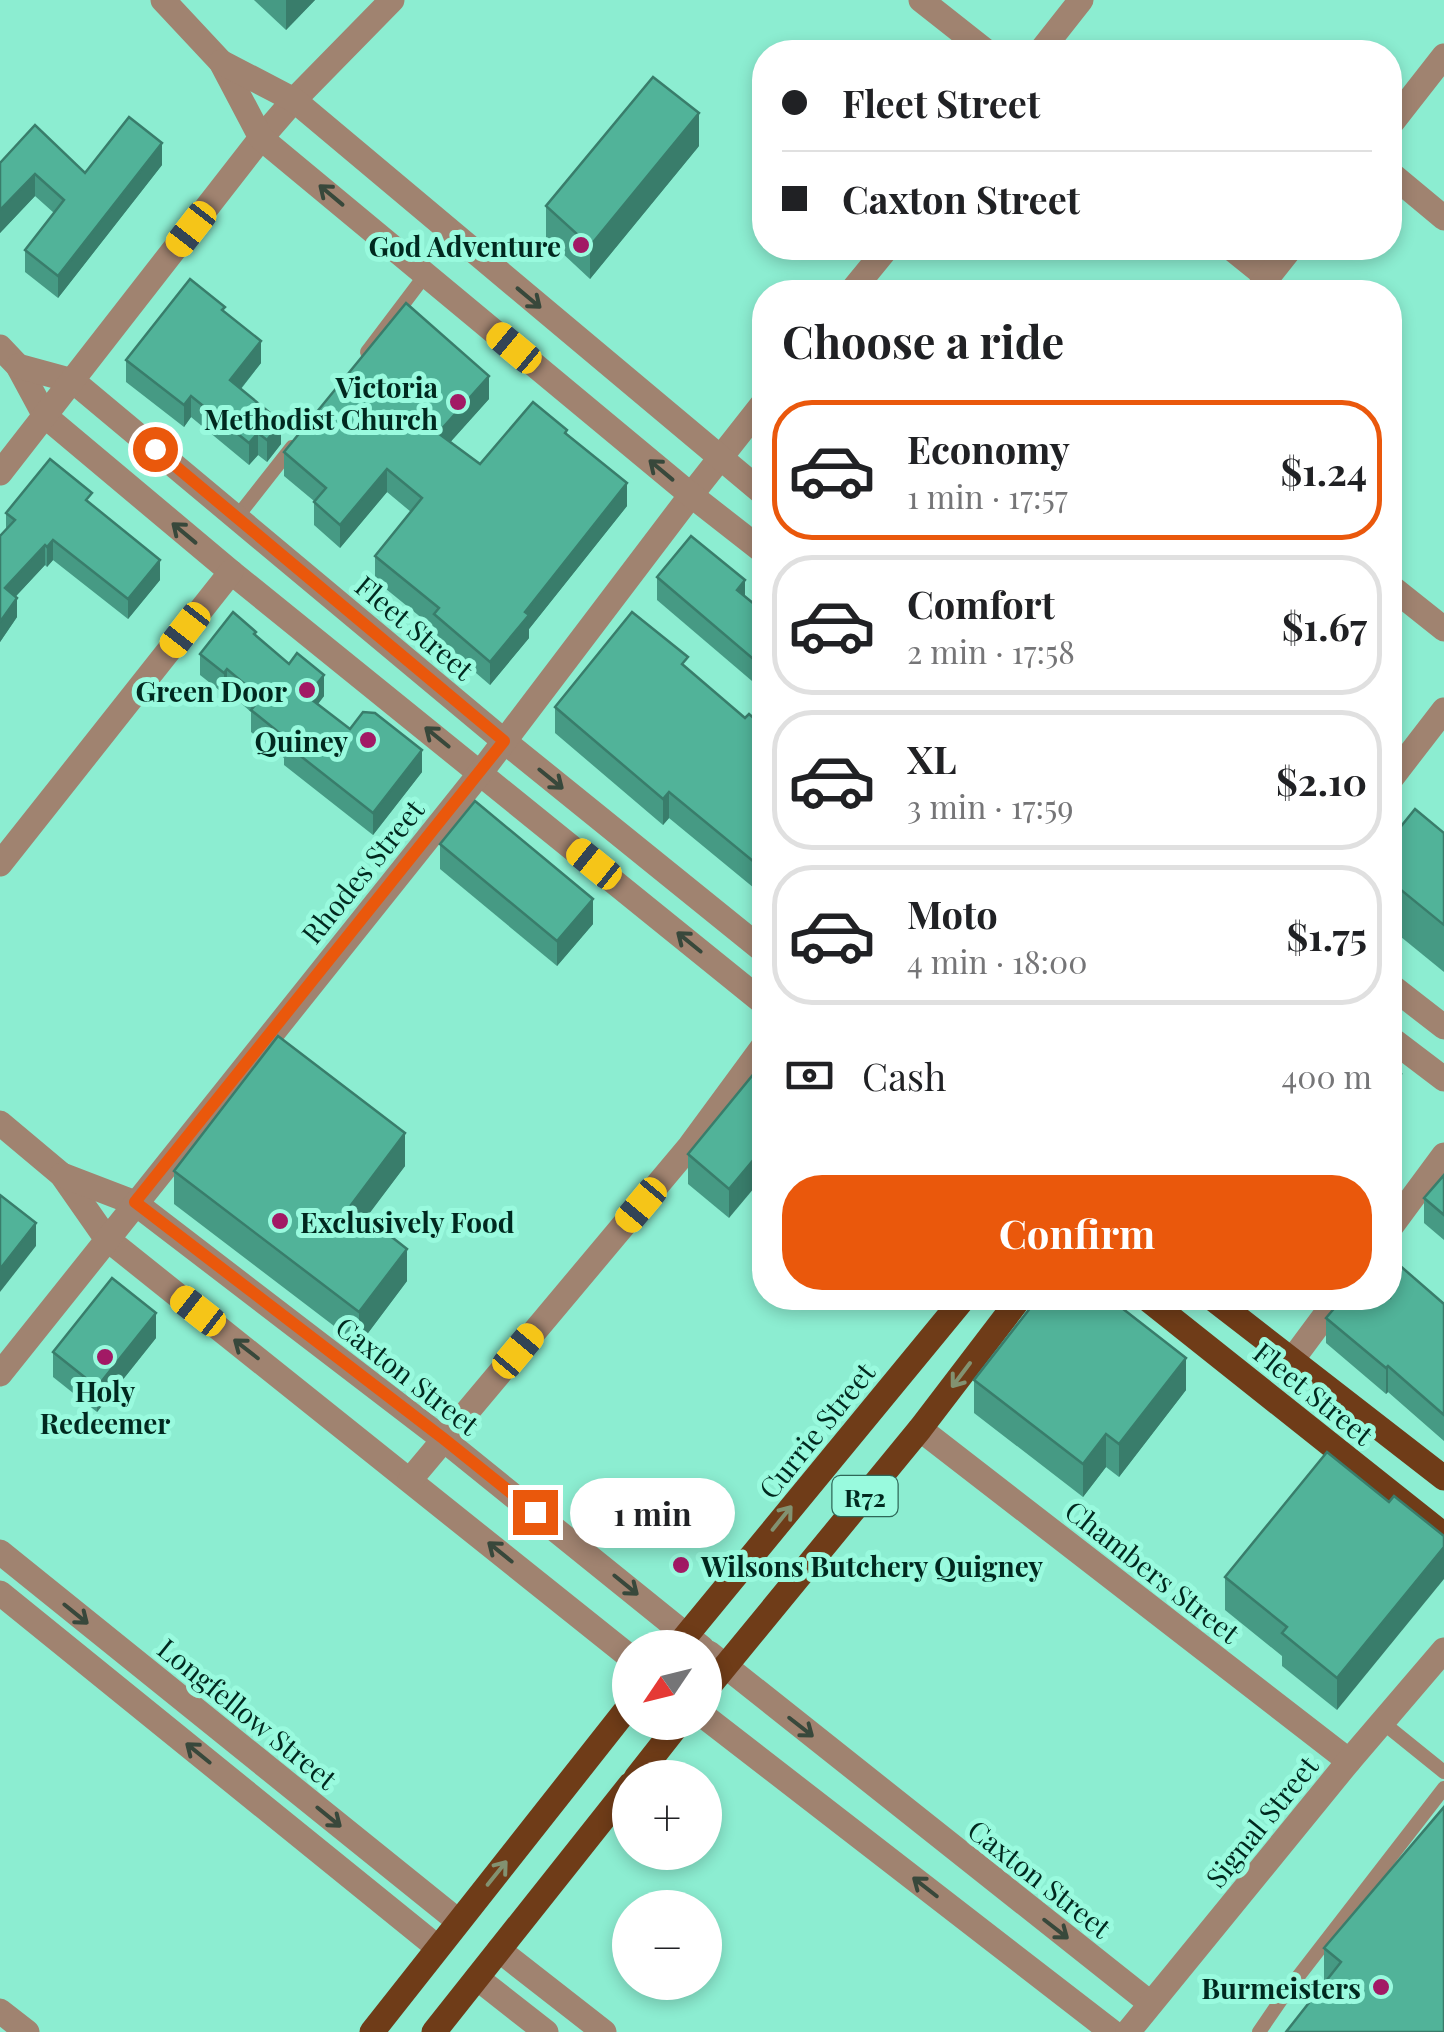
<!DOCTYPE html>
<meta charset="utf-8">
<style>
body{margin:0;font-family:"Playfair Display",serif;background:#f2f2f2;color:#202124;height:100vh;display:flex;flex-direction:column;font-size:38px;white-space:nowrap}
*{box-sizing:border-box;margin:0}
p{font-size:32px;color:#757577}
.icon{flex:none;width:55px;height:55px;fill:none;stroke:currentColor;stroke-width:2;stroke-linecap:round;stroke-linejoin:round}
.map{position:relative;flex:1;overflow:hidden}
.drawer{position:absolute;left:752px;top:280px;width:650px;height:1030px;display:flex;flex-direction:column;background:#fff;border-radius:40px;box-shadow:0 5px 15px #0003}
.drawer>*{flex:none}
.top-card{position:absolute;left:752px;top:40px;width:650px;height:220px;border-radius:40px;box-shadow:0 5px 15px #0003;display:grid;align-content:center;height:220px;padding:0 30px;background:#fff}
.needle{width:65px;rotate:235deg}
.buttons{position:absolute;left:612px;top:1630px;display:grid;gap:20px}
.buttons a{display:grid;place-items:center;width:110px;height:110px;border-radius:50%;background:#fff;box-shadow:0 5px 15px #0003;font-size:50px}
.end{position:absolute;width:45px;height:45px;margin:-22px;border:12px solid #ea580c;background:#fff;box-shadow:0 0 0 5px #fff}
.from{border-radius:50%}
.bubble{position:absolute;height:70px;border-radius:35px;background:#fff;box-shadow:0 5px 15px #0003;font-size:32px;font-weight:700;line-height:70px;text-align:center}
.car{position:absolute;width:30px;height:60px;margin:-30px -15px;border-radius:12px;box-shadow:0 0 8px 2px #0007;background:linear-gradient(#f5c518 24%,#345 0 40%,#f5c518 0 76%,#345 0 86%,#f5c518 0)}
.top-card b{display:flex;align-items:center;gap:35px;height:95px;font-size:38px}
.top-card b+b{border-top:2px solid #e0e0e0}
.top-card i{width:25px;height:25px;background:#202124}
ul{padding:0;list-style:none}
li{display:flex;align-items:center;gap:30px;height:140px;margin:0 20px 15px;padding:0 10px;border:5px solid #e0e0e0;border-radius:40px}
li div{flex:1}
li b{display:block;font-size:38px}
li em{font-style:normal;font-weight:700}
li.active{border-color:#ea580c}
li>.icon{width:90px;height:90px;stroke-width:1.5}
h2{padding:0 30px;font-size:45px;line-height:120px}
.pay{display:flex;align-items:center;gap:25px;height:110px;padding:0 30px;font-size:38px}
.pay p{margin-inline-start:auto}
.primary-button{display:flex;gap:20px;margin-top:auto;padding:20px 30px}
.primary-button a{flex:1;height:115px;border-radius:40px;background:#ea580c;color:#fff;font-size:40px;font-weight:700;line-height:115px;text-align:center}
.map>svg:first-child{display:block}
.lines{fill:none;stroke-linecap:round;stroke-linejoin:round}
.service{stroke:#a08370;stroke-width:14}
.minor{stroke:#a08370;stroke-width:25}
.tertiary{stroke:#a08370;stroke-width:25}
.primary{stroke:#6f3c18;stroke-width:25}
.wall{fill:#469a84}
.shaded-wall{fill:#397d6b}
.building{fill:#51b399;stroke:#397d6b;stroke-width:2.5}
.oneway{stroke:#38483b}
.oneway2{stroke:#829271}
.route{stroke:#ea580c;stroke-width:12}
.poi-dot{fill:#a21a65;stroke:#99fade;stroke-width:4}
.labels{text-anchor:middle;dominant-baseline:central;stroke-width:10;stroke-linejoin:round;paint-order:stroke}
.shield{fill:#99fade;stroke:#2e6858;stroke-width:2.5}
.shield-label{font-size:25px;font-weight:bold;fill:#00291f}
.poi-label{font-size:28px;font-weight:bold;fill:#00291f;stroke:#99fade;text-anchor:end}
.street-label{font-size:28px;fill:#00291f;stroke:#99fade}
</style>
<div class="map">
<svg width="1444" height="2032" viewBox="0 0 1444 2032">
<rect width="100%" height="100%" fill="#8cedd1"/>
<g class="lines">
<!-- service -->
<g class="service">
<polyline points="367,352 426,274"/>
<polyline points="237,517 292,447"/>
<polyline points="1382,1722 1444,1772"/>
<polyline points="1259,2032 1287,1991 1444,1788"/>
</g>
<!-- minor -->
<g class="minor">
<polyline points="921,0 987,52"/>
<polyline points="1040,52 1081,0"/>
<polyline points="1390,125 1444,56"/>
<polyline points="1390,173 1444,218"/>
<polyline points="1231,248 1267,277"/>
<polyline points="851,292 887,248"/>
<polyline points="1256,292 1291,248"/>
<polyline points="0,347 18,366 45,416 231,572 765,1004"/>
<polyline points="18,366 73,381 504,741 765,952"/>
<polyline points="0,473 261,138 294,100 392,0"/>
<polyline points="1390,586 1444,629"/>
<polyline points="0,864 231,572"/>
<polyline points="0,1123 62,1175 106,1238 630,1657"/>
<polyline points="62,1175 135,1203 443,1439 702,1648"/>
<polyline points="1390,1228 1444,1155"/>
<polyline points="1292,1360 1338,1298"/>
<polyline points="0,1374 481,772 691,495 765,401"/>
<polyline points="920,1429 1349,1761"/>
<polyline points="410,1480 690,1146 765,1044"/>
<polyline points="0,1552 458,1921"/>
<polyline points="0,1593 437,1947"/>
<polyline points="709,1653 1150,2003"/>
<polyline points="705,1717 1112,2032"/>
<polyline points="499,1950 604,2032"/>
<polyline points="477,1978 546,2032"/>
<polyline points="0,2011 27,2032"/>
<polyline points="1128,2032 1349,1761 1444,1650"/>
</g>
<!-- tertiary -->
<g class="tertiary">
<polyline points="163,0 221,62 261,138 691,495 765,553"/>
<polyline points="221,62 294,100 765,495"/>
<polyline points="1390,780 1444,710"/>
<polyline points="1390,985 1444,1027"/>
<polyline points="1390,1038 1444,1079"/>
</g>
<!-- primary -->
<g class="primary">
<polyline points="1146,1298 1444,1535"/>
<polyline points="1212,1298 1444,1478"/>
<polyline points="676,1648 964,1298"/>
<polyline points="705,1691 920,1429 1020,1298"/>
<polyline points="636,1778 680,1722"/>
<polyline points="372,2032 630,1705"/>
<polyline points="434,2032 630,1785"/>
</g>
</g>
<!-- wall -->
<g class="wall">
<polygon points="254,0 315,0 286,30"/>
<polygon points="699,146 590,279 546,238 546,206"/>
<polygon points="0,163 85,173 162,165 58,298 25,272 25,250 54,213 35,196 0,233"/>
<polygon points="225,313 261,363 241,389 281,444 267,462 258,455 249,465 191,417 184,427 126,382 126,360"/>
<polygon points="489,399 450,442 480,464 567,435 627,506 529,629 529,638 490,685 434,637 434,628 375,580 375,556 411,512 387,492 340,548 314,525 314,501 284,476 284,452"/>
<polygon points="92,504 160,580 128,619 53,560 47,567 45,565 16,596 17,617 0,642 0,536 6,530 6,513"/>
<polygon points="657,577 745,596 765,613 765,692 657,600"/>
<polygon points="256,636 324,696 318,704 350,729 422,772 373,835 284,765 284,758 251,732 251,712 227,691 224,694 200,675 200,654"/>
<polygon points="688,670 745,718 765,728 765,897 669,818 663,825 555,733 555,707"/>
<polygon points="1444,833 1444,972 1390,928 1390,840"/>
<polygon points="440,844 593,924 557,966 440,869"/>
<polygon points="765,1060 729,1218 688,1184 688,1154"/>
<polygon points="405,1166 366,1217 407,1281 359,1345 174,1204 174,1171"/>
<polygon points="1444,1175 1444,1240 1424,1223 1424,1198"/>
<polygon points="1256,1298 1280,1298 1270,1309"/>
<polygon points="1444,1304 1444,1441 1388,1392 1386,1394 1326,1343 1326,1318"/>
<polygon points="156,1338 97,1412 53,1377 53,1352"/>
<polygon points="974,1380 1186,1390 1119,1477 1106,1467 1083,1497 974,1413"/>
<polygon points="1389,1502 1337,1710 1282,1666 1282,1656 1225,1610 1225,1577"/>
<polygon points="1324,1948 1444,2032 1325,1982 1324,1981"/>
</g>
<!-- shaded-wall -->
<g class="shaded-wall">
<polygon points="286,0 315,0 286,30"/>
<polygon points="699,113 699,146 590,279 590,246"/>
<polygon points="162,143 162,165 58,298 58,276"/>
<polygon points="35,174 35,196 0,233 0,210"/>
<polygon points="261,341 261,363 230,402 230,380"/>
<polygon points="489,376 489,399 438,456 438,433"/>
<polygon points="191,396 191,417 184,427 184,405"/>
<polygon points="281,422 281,444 267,462 267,440"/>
<polygon points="258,433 258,455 249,465 249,443"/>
<polygon points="387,469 387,492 340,548 340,525"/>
<polygon points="627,483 627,506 529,629 529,638 490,685 490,662 525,612"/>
<polygon points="53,540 53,560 47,567 47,547"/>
<polygon points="45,545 45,565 5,608 5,588"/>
<polygon points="160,560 160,580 128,619 128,599"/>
<polygon points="745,580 745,603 737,590"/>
<polygon points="17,598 17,617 0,642 0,622"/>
<polygon points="227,669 227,691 224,694 224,673"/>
<polygon points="324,675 324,696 307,718 307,696"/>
<polygon points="422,750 422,772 373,835 373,813"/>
<polygon points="669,792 669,818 663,825 663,799"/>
<polygon points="593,899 593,924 557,966 557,941"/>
<polygon points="1401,1074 1401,1107 1390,1121 1390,1088"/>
<polygon points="405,1133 405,1166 351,1238 351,1205"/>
<polygon points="765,1146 765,1175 729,1218 729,1189"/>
<polygon points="36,1223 36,1246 0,1292 0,1269"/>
<polygon points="407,1249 407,1281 359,1345 359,1312"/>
<polygon points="1270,1298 1280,1298 1270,1309"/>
<polygon points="156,1313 156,1338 97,1412 97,1387"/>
<polygon points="1186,1358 1186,1390 1119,1477 1119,1444"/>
<polygon points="1388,1366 1388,1392 1386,1394 1386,1368"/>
<polygon points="1106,1434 1106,1467 1083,1497 1083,1464"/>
<polygon points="1444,1547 1444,1579 1337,1710 1337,1678"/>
</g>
<!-- building -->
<g class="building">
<polygon points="653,77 699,113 590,246 546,206"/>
<polygon points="129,117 162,143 58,276 25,250 64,200 35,174 0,210 0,163 35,125 85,173"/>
<polygon points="190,279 225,307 222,310 261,341 230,380 281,422 267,440 258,433 249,443 191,396 184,405 126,360"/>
<polygon points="406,303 489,376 438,433 480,464 533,402 567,430 565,433 627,483 525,612 529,615 490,662 434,614 439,608 375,556 422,498 387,469 340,525 314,502 326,488 284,452"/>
<polygon points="50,459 92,493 86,500 160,560 128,599 53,540 47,547 45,545 5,588 17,598 0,622 0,536 15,520 6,513"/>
<polygon points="691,536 745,580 737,590 765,613 765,669 657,577"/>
<polygon points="233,612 256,632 254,634 289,664 297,653 324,675 307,696 350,729 363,712 375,713 422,750 373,813 284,743 287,739 251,710 261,698 227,669 224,673 200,654"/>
<polygon points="632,612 688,657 682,664 745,718 749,714 765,728 765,871 669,792 663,799 555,707"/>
<polygon points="475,801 593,899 557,941 440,844"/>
<polygon points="1415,809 1444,833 1444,925 1390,881 1390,840"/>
<polygon points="278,1036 405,1133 351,1205 407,1249 359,1312 174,1171"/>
<polygon points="765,1060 765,1146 729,1189 688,1154"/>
<polygon points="1390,1065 1401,1074 1390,1088"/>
<polygon points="1444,1175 1444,1215 1424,1198"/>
<polygon points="0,1195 36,1223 0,1269"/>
<polygon points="1390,1257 1444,1304 1444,1415 1388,1366 1386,1368 1326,1318 1343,1298 1390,1298"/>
<polygon points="112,1278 156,1313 97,1387 53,1352"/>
<polygon points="1038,1298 1109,1298 1186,1358 1119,1444 1106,1434 1083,1464 974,1380"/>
<polygon points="1327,1452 1389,1502 1394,1496 1444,1536 1444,1547 1337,1678 1282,1633 1287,1627 1225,1577"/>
<polygon points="1444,1807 1444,2032 1286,2032 1341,1962 1324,1948"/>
</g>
<!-- one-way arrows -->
<defs><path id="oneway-shaft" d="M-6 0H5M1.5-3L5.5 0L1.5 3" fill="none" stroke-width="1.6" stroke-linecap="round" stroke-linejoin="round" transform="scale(2.5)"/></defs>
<g class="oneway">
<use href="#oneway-shaft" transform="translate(331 195) rotate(-140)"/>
<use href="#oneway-shaft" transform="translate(529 298) rotate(40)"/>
<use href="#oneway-shaft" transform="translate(661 470) rotate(-140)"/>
<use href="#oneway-shaft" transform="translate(184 533) rotate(-140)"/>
<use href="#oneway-shaft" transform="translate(437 737) rotate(-141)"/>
<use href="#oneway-shaft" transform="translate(551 779) rotate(39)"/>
<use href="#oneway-shaft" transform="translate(689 942) rotate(-141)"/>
<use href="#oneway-shaft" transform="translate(246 1349) rotate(-142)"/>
<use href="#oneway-shaft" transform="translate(500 1552) rotate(-141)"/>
<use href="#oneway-shaft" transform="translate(626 1585) rotate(39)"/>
<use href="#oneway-shaft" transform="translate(76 1614) rotate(39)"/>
<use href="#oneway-shaft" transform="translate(801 1727) rotate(38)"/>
<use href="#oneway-shaft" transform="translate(198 1753) rotate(-141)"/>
<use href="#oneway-shaft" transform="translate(329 1817) rotate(39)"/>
<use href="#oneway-shaft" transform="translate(925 1887) rotate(-142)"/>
<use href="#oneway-shaft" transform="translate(1056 1929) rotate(38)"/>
</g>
<g class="oneway2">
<use href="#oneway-shaft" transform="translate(961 1375) rotate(127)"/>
<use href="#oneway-shaft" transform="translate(782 1518) rotate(-51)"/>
<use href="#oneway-shaft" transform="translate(497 1873) rotate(-51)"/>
</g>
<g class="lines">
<!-- route -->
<polyline class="route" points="155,449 504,741 135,1202 444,1439 535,1512"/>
</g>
<!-- markers -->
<g class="poi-dot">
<circle cx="581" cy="245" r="10"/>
<circle cx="458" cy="402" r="10"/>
<circle cx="307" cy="690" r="10"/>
<circle cx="368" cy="740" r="10"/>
<circle cx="280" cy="1221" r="10"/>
<circle cx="105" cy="1357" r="10"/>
<circle cx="681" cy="1565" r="10"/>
<circle cx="1381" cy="1987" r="10"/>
</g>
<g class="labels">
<!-- shield labels -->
<rect class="shield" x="832.5" y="1476" width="65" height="40" rx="8"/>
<g class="shield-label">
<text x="865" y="1496">R72</text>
</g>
<!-- poi labels -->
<g class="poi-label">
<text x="561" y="245">God Adventure</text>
<text x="438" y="386">Victoria<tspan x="438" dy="32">Methodist Church</tspan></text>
<text x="287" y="690">Green Door</text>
<text x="348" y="740">Quiney</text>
<text x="300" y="1221" text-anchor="start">Exclusively Food</text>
<text x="105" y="1390" text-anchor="middle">Holy<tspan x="105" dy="32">Redeemer</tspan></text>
<text x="701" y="1565" text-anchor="start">Wilsons Butchery Quigney</text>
<text x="1361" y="1987">Burmeisters</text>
</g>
<!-- street labels -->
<g class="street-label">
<text transform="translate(415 627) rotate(40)">Fleet Street</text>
<text transform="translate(362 871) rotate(-51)">Rhodes Street</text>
<text transform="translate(408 1375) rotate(38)">Caxton Street</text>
<text transform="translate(1314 1393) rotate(39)">Fleet Street</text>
<text transform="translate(816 1430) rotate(-51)">Currie Street</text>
<text transform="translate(1153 1571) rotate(38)">Chambers Street</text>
<text transform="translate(248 1713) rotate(39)">Longfellow Street</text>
<text transform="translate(1261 1821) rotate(-51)">Signal Street</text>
<text transform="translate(1040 1878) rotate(38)">Caxton Street</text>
</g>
</g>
</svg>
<div class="buttons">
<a><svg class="needle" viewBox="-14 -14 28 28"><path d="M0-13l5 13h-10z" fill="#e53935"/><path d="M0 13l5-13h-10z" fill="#757577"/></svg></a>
<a>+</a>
<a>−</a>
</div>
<i class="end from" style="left:155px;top:449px"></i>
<i class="end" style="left:535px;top:1512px"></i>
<div class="bubble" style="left:570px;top:1478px;width:165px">1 min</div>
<i class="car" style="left:191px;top:229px;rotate:218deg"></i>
<i class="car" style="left:514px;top:348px;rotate:310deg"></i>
<i class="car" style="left:185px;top:630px;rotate:218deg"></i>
<i class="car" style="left:594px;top:864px;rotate:309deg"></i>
<i class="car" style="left:641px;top:1205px;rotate:220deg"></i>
<i class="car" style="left:198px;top:1311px;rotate:308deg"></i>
<i class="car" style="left:518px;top:1351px;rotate:40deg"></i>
<div class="top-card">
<b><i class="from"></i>Fleet Street</b>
<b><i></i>Caxton Street</b>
</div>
<section class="drawer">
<h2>Choose a ride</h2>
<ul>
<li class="active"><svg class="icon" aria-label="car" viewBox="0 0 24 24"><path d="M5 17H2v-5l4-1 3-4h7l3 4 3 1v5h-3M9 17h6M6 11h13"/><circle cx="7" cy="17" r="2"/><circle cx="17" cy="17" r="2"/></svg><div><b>Economy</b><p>1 min · 17:57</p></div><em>$1.24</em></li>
<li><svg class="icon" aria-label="car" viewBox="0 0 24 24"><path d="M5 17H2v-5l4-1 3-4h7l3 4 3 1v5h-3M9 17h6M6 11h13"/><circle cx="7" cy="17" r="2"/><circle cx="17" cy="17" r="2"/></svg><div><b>Comfort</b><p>2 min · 17:58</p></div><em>$1.67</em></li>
<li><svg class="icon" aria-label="car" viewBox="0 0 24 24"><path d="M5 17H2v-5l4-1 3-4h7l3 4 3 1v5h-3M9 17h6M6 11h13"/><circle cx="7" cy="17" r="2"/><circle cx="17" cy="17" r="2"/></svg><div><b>XL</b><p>3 min · 17:59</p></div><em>$2.10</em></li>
<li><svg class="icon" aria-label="car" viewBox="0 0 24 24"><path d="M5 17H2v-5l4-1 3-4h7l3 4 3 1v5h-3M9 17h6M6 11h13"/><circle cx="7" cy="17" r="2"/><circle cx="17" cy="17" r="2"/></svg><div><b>Moto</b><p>4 min · 18:00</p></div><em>$1.75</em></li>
</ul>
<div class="pay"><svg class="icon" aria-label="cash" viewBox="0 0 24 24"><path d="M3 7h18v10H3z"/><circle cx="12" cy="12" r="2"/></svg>Cash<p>400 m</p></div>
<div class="primary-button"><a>Confirm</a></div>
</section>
</div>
